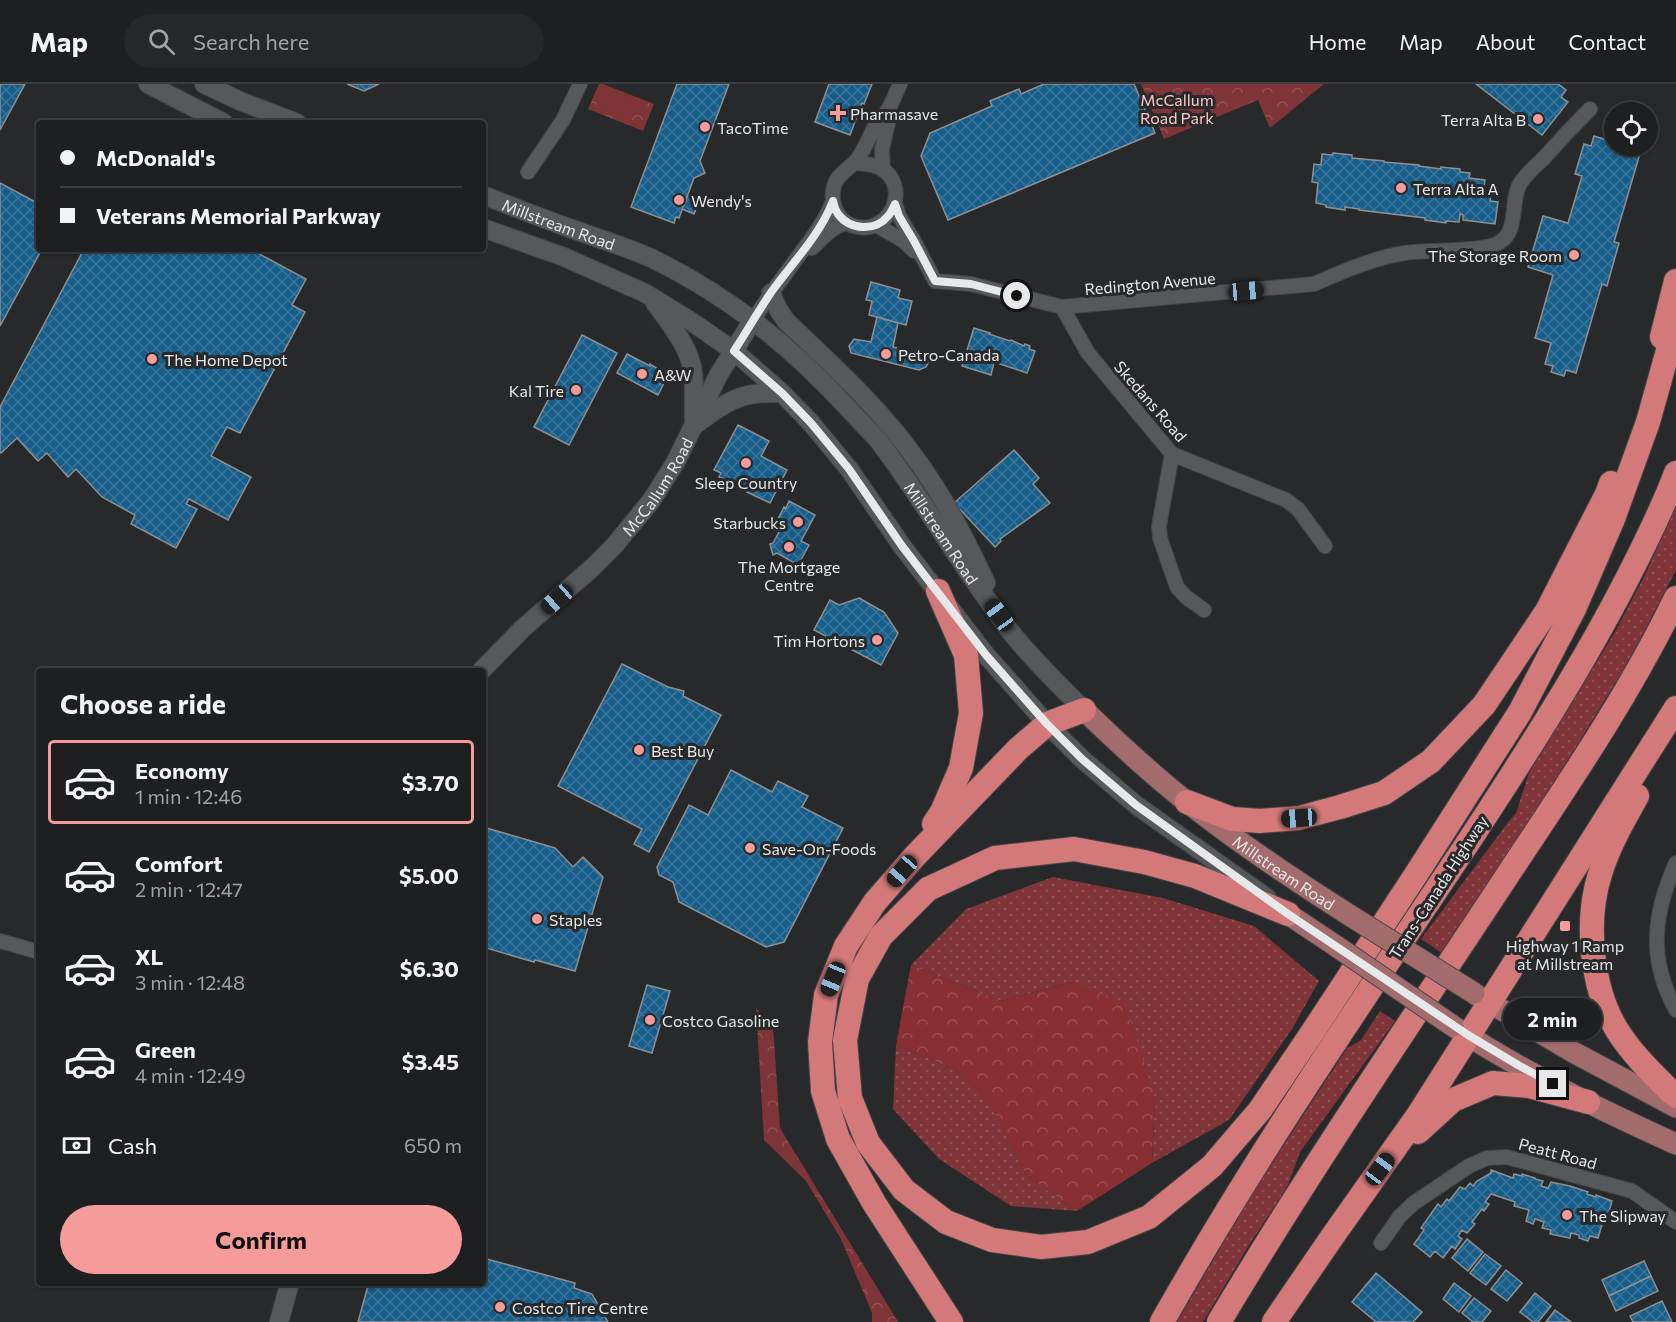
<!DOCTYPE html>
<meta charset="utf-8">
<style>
body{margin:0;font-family:Commissioner,sans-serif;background:#252729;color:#f1f3f6;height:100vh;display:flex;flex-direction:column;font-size:22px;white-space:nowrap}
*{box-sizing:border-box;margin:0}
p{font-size:20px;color:#a0a2a5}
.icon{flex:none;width:33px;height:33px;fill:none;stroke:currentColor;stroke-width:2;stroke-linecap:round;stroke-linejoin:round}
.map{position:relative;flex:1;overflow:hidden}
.panel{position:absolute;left:36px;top:584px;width:450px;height:618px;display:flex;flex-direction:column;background:#1d1f20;border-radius:6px;box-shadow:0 2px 4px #0004,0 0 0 2px #3b3d3e}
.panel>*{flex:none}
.guide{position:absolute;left:36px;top:36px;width:450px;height:132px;border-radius:6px;box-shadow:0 2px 4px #0004,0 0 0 2px #3b3d3e;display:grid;align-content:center;height:132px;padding:0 24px;background:#1d1f20}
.controls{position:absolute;left:1604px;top:18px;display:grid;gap:12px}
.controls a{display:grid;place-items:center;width:54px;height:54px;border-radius:50%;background:#1d1f20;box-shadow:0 2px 4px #0004,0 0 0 2px #3b3d3e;font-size:30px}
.end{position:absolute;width:27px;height:27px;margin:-14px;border:8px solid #e7e8ea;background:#111;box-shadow:0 0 0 3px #111}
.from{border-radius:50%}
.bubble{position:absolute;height:42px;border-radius:21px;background:#1d1f20;box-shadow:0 2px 4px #0004,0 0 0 2px #3b3d3e;font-size:20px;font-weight:700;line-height:42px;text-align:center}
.car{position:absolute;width:18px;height:36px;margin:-18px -9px;border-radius:8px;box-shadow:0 0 4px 2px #0007;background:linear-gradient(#222 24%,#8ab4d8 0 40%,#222 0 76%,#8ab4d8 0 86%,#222 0)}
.guide b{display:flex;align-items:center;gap:21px;height:57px;font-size:22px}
.guide b+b{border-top:2px solid #3b3d3e}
.guide i{width:15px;height:15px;background:#f1f3f6}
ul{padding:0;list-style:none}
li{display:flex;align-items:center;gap:18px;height:84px;margin:0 12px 9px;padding:0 12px;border:3px solid transparent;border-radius:6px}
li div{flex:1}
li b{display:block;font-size:22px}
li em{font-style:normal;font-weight:700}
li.on{border-color:#f59b9a}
li>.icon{width:54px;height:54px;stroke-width:1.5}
h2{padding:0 24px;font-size:27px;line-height:72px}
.pay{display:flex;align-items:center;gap:15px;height:66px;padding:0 24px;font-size:22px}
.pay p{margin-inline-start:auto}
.action{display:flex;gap:12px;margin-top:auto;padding:12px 24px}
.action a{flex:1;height:69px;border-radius:36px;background:#f59b9a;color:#111;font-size:24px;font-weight:700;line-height:69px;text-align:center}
header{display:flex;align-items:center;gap:36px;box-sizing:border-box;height:84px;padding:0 30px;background:#1d1f20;border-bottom:2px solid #3b3d3e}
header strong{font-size:28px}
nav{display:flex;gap:33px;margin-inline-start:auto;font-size:21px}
.search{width:420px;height:54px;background:#252729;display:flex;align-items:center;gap:15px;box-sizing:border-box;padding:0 21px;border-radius:33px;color:#a0a2a5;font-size:22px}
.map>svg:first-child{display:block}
.grass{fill:url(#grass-dots)}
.forest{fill:url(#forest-crowns)}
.park{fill:url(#park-crowns)}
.pitch{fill:#7f3437}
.building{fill:url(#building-cross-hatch);stroke:#8d8f91;stroke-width:1.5}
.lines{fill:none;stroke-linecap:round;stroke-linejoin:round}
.street-casing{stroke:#444547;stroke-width:16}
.secondary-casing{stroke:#444547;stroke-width:20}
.primary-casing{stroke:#444547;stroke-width:23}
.highway-casing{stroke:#444547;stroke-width:26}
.street{stroke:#56595a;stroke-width:14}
.secondary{stroke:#56595a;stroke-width:18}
.primary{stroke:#a26c6d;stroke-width:21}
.highway{stroke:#d47979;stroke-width:24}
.primary-bridge-casing{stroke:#444547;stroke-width:23;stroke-linecap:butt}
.primary-bridge{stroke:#a26c6d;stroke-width:21}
.route{stroke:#e7e8ea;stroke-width:8}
.poi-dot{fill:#f59b9a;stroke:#27292a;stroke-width:2}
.labels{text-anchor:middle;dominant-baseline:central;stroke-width:6;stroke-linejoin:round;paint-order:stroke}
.park-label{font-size:16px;fill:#fdc8c6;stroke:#27292a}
.poi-label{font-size:16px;fill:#e7e8ea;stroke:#27292a;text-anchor:start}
.street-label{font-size:16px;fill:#e7e8ea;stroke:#27292a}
</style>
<header>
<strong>Map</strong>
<div class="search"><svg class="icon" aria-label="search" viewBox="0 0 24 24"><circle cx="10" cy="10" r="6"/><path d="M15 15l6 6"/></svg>Search here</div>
<nav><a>Home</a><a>Map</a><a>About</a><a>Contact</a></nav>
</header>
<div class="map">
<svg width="1676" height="1238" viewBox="0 0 1676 1238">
<defs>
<pattern id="grass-dots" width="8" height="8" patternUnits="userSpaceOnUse" patternTransform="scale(1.5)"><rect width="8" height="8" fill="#7f3437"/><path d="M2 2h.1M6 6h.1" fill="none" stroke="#915154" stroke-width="1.8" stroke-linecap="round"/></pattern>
<pattern id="forest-crowns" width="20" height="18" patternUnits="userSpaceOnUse" patternTransform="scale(1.5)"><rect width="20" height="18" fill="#882f34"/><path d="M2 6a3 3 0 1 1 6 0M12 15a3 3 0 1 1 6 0" fill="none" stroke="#994d52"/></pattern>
<pattern id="park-crowns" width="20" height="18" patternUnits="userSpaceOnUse" patternTransform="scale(1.5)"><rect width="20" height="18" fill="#7f3437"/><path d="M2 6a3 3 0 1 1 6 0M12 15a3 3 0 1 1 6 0" fill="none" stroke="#915154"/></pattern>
<pattern id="building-cross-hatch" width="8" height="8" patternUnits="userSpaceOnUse" patternTransform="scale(1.5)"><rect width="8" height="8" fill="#175d89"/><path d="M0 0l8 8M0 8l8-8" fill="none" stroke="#39749a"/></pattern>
</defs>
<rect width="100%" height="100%" fill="#27292a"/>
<!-- grass -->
<g class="grass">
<polygon points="1676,422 1676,486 1645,546 1624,585 1576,663 1513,764 1442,869 1421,855 1509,737 1516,729 1529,689 1615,548 1645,491"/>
<polygon points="1053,793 1163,814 1254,842 1319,897 1292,945 1229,1036 1152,1079 1155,1013 1073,898 1001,917 911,881 966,825"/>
<polygon points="1380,927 1395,937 1300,1068 1288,1101 1282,1111 1249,1161 1203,1238 1177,1238 1248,1116 1347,964 1361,956"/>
<polygon points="896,961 956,986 990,1019 1026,1091 1077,1127 1011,1122 939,1075 893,1025"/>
</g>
<!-- forest -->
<polygon class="forest" points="911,881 1001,917 1073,898 1125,919 1155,1013 1152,1079 1077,1127 1026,1091 990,1020 956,986 896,961"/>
<!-- park -->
<g class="park">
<polygon points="599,0 603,0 654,20 643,47 588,25"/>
<polygon points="1141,0 1324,0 1270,44 1258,16 1164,55"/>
<polygon points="756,924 773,942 780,1044 898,1238 872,1238 872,1229 841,1155 806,1097 764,1056"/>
</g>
<!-- pitch -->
<polygon class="pitch" points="604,1 631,12 623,33 596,22"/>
<!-- building -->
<g class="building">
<polygon points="0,0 25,0 0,46"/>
<polygon points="347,0 379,0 364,7"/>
<polygon points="677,0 729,0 700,77 705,89 694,94 679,134 676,133 674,139 631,123"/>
<polygon points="829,0 872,0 864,20 862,19 850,51 815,38"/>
<polygon points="1044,0 1134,0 1155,49 948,136 921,72 930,49 992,22 990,17 1019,5 1021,10"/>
<polygon points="1476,0 1558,0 1566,6 1561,13 1568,18 1542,51"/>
<polygon points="1594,52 1614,58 1614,62 1627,62 1641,66 1614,158 1619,159 1607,202 1602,200 1576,289 1566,286 1564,292 1551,288 1553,282 1545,280 1551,259 1535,254 1553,191 1528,183 1543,132 1568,139 1582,92 1575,90 1584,60 1591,62"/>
<polygon points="1333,69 1352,71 1352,74 1384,77 1384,78 1419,81 1419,82 1441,85 1441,83 1460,85 1460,88 1470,89 1469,94 1485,96 1483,110 1491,111 1490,117 1498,118 1495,140 1463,136 1463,131 1460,130 1459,138 1446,137 1446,139 1425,136 1425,134 1359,126 1359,125 1345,123 1345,126 1326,123 1326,121 1316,119 1318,99 1312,98 1314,80 1321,81 1322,70 1332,71"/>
<polygon points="0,99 39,120 39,165 42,165 0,242"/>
<polygon points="688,111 700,115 694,130 682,125"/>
<polygon points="84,165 250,165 306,195 292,221 305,228 240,349 227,343 211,372 251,393 228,436 189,415 186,420 197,425 176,464 131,440 135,431 102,413 76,385 68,393 47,369 38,377 17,354 1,369 0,368 0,323"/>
<polygon points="871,198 900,206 898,214 912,217 906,241 869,231 872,217 866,216"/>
<polygon points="877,233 898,239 893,263 925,271 928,279 926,283 919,286 851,269 849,262 854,255 871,258"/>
<polygon points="974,244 990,249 989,250 1010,257 1011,256 1024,262 1025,260 1030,262 1029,265 1035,267 1027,289 994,278 991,291 962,282"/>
<polygon points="582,251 617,269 569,361 534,343"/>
<polygon points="627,270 650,282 650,280 668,291 658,311 617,289"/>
<polygon points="738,341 769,357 761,372 787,386 770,419 730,400 731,399 719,393 721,389 714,386"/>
<polygon points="1014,366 1039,394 1033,400 1050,419 1000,455 1001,457 995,463 954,419"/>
<polygon points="789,417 815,431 801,457 809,461 798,481 777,469 773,471 770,460 773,459 779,448 775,446 778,440 776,439 784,423 786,424"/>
<polygon points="859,514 884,528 898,549 881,581 814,546 830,516 839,521"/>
<polygon points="622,580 668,603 684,607 683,612 721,631 649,768 634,760 642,745 558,702"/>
<polygon points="731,686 772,708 778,697 808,712 802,723 843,744 784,858 766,863 679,818 673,798 659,791 657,783 689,721 708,731"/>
<polygon points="483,743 555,764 573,783 583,773 603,793 575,887 535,876 534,878 483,863"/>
<polygon points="647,901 670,907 652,969 629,962"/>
<polygon points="1491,1086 1513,1094 1514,1090 1522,1092 1522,1090 1535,1094 1535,1095 1543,1097 1541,1102 1548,1104 1551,1098 1570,1102 1588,1108 1587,1110 1596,1113 1596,1111 1612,1117 1606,1138 1603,1137 1598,1154 1590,1152 1588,1157 1579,1154 1579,1151 1571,1149 1570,1154 1550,1150 1551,1146 1542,1144 1544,1138 1535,1135 1533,1140 1526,1137 1529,1126 1514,1122 1515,1118 1491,1110 1485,1118 1489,1120 1484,1127 1482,1125 1472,1138 1475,1140 1467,1149 1462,1146 1458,1152 1462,1155 1455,1165 1452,1162 1443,1174 1435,1167 1430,1173 1414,1160 1424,1146 1421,1144 1438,1120 1441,1123 1447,1115 1449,1117 1460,1103 1465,1105 1470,1099 1473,1102 1477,1097 1491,1089"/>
<polygon points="1467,1155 1483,1168 1468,1187 1452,1174"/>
<polygon points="1485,1170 1501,1182 1486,1201 1470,1189"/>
<polygon points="483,1174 575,1199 574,1204 592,1210 608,1238 358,1238 369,1198 483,1198"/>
<polygon points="1644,1177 1651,1192 1609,1212 1602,1196"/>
<polygon points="1506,1186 1522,1199 1507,1217 1491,1205"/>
<polygon points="1376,1189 1422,1228 1413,1238 1376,1238 1352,1218"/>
<polygon points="1651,1192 1658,1207 1616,1227 1609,1212"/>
<polygon points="1454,1199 1471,1212 1459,1228 1443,1215"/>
<polygon points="1535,1209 1551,1222 1538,1238 1533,1238 1520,1228"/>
<polygon points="1474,1214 1491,1227 1482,1238 1473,1238 1462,1229"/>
<polygon points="1662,1217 1672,1238 1633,1238 1630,1232"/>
<polygon points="1555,1226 1571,1238 1546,1238"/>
</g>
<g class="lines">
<defs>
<g id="street">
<path d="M854,79C865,80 876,80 885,87C903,102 897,130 877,140C869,145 859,144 851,141C836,135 830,117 834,102C837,91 847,86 854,79C865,68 869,51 877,39C879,35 884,32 886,29C892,20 896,9 900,0"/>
<polyline points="883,86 882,65 888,39 886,29"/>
<polyline points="528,88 563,36 580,0"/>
<path d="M895,120L899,132L914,157L935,197L971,200L1062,223L1314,200C1344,187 1373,174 1405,169C1428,165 1484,169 1500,158C1520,145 1509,116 1521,98C1527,90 1535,82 1543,75C1558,58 1574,41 1590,25"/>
<polyline points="876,141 904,157 914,167"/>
<path d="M812,164C822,155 832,142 847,139"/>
<polyline points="1062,223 1088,269 1172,370 1286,416 1298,425 1325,462"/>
<path d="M753,236C768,213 784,192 800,170C813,153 825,137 833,117"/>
<polyline points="1172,370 1159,442 1160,454 1177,503 1186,513 1204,526"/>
<path d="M1676,779C1653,830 1648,876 1676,926"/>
<polyline points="0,857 39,868"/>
<polyline points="1381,1159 1400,1132 1414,1119 1469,1082 1487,1074 1507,1073 1632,1107 1676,1138"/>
</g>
<g id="secondary">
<polyline points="148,0 224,39"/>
<polyline points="204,0 240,17 297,39"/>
<path id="s1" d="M483,111C513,123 542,134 572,145C599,155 627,163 653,175C727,211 792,263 847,323C857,334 868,345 878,356C925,418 963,485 1010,547C1032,575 1059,601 1084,626"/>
<polyline points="483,144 564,173 645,209 692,238 734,267 782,309 811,339 849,385 902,462 986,571 1047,640 1082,675 1136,721 1267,814"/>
<path d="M771,209L778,225L786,237C830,279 878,322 913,371C943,411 965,454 986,499"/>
<path d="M655,219C670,240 690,263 693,289C695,305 693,321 694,337"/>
<path d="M695,341C713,328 731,313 754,310C763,309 773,309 782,309"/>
<path id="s2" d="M482,586L522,545L592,484L614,462L651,417L675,379L719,290L753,236"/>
<polyline points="279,1238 290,1198"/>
</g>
<g id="primary">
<path id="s3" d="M1084,626C1117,658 1151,690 1187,718C1240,760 1297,798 1354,834"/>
<polyline points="1288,830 1336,862"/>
<polyline points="1475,910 1573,968 1676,1023"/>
<path d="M1456,944C1525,989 1601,1026 1676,1060"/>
</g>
<g id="highway">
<polyline points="1662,253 1676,197"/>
<path d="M1637,712C1623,737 1608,763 1600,790C1585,837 1591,904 1617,946C1632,970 1651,988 1671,1008L1676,1012"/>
<polyline points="1187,718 1232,735 1260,737 1299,734 1340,723 1384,709 1431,677 1484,621 1547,527 1607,410 1611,399"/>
<polyline points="934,740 942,728 961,684 971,629 966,571 938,507"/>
<polyline points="1288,830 1195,792 1144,778 1074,765 995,774 928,805 881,852 857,895 845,956 850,1014 868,1059 904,1106 946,1138 992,1156 1041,1163 1088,1158 1149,1133 1212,1082 1260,1026 1312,949 1415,792 1520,628 1574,525 1613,435 1648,338 1676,238"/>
<polyline points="1418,1048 1453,1016 1493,999 1529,1002 1588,1018"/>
<polyline points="951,1238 874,1119 838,1055 823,1007 820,958 826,911 846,862 875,818 915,772 1018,665 1047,640 1084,626"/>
<path d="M1162,1238C1256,1071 1365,913 1471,754C1526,670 1580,586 1626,497C1644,462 1662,426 1676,389"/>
<path d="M1219,1238C1310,1085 1411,938 1509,789C1568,700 1629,611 1676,514"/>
<polyline points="1274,1238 1330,1156 1419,1030 1676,624"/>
</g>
</defs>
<!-- street casing -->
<use href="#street" class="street-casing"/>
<!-- secondary casing -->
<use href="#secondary" class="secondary-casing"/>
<!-- primary casing -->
<use href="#primary" class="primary-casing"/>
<!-- highway casing -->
<use href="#highway" class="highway-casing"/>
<!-- street -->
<use href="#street" class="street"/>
<!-- secondary -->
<use href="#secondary" class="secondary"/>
<!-- primary -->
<use href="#primary" class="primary"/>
<!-- highway -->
<use href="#highway" class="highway"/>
<defs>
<g id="primary-bridge">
<polyline points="1354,834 1474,909"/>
<polyline points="1336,862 1453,942"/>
</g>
</defs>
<!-- primary-bridge casing -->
<use href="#primary-bridge" class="primary-bridge-casing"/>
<!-- primary-bridge -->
<use href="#primary-bridge" class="primary-bridge"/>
</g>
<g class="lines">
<!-- route -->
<path class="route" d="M1017,212L971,200L935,197L914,157L899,132L895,120C893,124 891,129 888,132C875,148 850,146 838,130C836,127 834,122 833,117C820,151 793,178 772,207C759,226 747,247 734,267L782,309L811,339L849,385L902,462L986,571L1047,640L1082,675L1136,721L1288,830L1468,951L1518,981L1553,1000"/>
</g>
<!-- markers -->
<g class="poi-dot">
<path d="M835 20h6v6h6v6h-6v6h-6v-6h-6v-6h6z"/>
<circle cx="1538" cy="35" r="6"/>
<circle cx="705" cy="43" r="6"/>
<circle cx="1401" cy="104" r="6"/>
<circle cx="679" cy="116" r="6"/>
<circle cx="1574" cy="171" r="6"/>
<circle cx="886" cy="270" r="6"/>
<circle cx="152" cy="275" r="6"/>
<circle cx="642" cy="290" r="6"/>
<circle cx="576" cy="306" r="6"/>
<circle cx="746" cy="379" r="6"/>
<circle cx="798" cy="438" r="6"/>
<circle cx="789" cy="463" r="6"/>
<circle cx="877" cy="556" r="6"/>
<circle cx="639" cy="666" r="6"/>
<circle cx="750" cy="764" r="6"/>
<circle cx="537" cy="835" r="6"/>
<rect x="1559" y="836" width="12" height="12" rx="3"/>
<circle cx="650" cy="936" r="6"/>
<circle cx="1567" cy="1131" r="6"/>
<circle cx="500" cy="1223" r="6"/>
</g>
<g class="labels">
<!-- park labels -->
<g class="park-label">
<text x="1177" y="15">McCallum<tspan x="1177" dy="18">Road Park</tspan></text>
</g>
<!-- poi labels -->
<g class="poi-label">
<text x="850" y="29">Pharmasave</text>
<text x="1526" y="35" text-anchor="end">Terra Alta B</text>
<text x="717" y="43">TacoTime</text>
<text x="1413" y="104">Terra Alta A</text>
<text x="691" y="116">Wendy's</text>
<text x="1562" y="171" text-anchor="end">The Storage Room</text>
<text x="898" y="270">Petro-Canada</text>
<text x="164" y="275">The Home Depot</text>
<text x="654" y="290">A&amp;W</text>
<text x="564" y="306" text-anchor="end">Kal Tire</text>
<text x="746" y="398" text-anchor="middle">Sleep Country</text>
<text x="786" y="438" text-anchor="end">Starbucks</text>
<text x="789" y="482" text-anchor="middle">The Mortgage<tspan x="789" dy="18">Centre</tspan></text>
<text x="865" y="556" text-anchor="end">Tim Hortons</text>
<text x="651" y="666">Best Buy</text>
<text x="762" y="764">Save-On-Foods</text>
<text x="549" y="835">Staples</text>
<text x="1565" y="861" text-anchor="middle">Highway 1 Ramp<tspan x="1565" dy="18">at Millstream</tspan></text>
<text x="662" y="936">Costco Gasoline</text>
<text x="1579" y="1131">The Slipway</text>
<text x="512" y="1223">Costco Tire Centre</text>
</g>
<!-- street labels -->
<g class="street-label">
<text stroke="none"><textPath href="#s1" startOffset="81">Millstream Road</textPath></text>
<text transform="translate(1150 199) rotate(-5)">Redington Avenue</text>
<text transform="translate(1151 317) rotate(49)">Skedans Road</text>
<text stroke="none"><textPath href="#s2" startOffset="255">McCallum Road</textPath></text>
<text stroke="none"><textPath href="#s1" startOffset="585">Millstream Road</textPath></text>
<text stroke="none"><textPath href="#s3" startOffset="258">Millstream Road</textPath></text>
<text transform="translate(1438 803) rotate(-57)">Trans-Canada Highway</text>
<text transform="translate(1558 1069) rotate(15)">Peatt Road</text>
</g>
</g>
</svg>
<div class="controls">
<a><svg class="icon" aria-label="locate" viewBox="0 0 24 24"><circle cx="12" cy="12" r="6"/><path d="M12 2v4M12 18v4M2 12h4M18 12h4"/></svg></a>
</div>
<i class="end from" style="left:1017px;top:212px"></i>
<i class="end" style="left:1553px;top:1000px"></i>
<div class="bubble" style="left:1503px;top:914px;width:99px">2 min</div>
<i class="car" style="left:1246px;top:207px;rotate:85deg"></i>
<i class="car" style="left:557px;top:515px;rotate:229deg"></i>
<i class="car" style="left:999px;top:531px;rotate:324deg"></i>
<i class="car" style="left:1299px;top:734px;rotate:266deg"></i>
<i class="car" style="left:902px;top:787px;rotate:221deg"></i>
<i class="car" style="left:833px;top:895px;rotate:202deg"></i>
<i class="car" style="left:1380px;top:1085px;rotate:37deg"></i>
<div class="guide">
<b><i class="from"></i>McDonald's</b>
<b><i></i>Veterans Memorial Parkway</b>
</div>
<section class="panel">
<h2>Choose a ride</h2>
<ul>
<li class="on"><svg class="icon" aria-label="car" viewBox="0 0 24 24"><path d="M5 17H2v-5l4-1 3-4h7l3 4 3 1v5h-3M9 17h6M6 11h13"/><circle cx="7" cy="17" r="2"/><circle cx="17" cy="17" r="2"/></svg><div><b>Economy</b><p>1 min · 12:46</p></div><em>$3.70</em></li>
<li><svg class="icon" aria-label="car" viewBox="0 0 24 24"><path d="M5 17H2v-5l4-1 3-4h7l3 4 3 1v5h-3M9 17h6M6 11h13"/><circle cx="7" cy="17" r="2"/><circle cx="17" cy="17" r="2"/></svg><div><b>Comfort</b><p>2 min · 12:47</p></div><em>$5.00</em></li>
<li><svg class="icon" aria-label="car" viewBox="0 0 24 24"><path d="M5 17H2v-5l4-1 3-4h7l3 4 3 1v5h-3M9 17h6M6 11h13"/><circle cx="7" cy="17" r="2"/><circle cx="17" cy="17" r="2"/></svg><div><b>XL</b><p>3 min · 12:48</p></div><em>$6.30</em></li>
<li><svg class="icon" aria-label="car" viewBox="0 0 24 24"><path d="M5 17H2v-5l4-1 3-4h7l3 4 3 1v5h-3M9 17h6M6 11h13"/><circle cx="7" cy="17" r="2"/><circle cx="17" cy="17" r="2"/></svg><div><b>Green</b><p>4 min · 12:49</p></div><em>$3.45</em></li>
</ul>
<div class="pay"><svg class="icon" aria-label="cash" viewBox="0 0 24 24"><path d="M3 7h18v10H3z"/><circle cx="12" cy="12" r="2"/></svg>Cash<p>650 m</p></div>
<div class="action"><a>Confirm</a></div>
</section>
</div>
